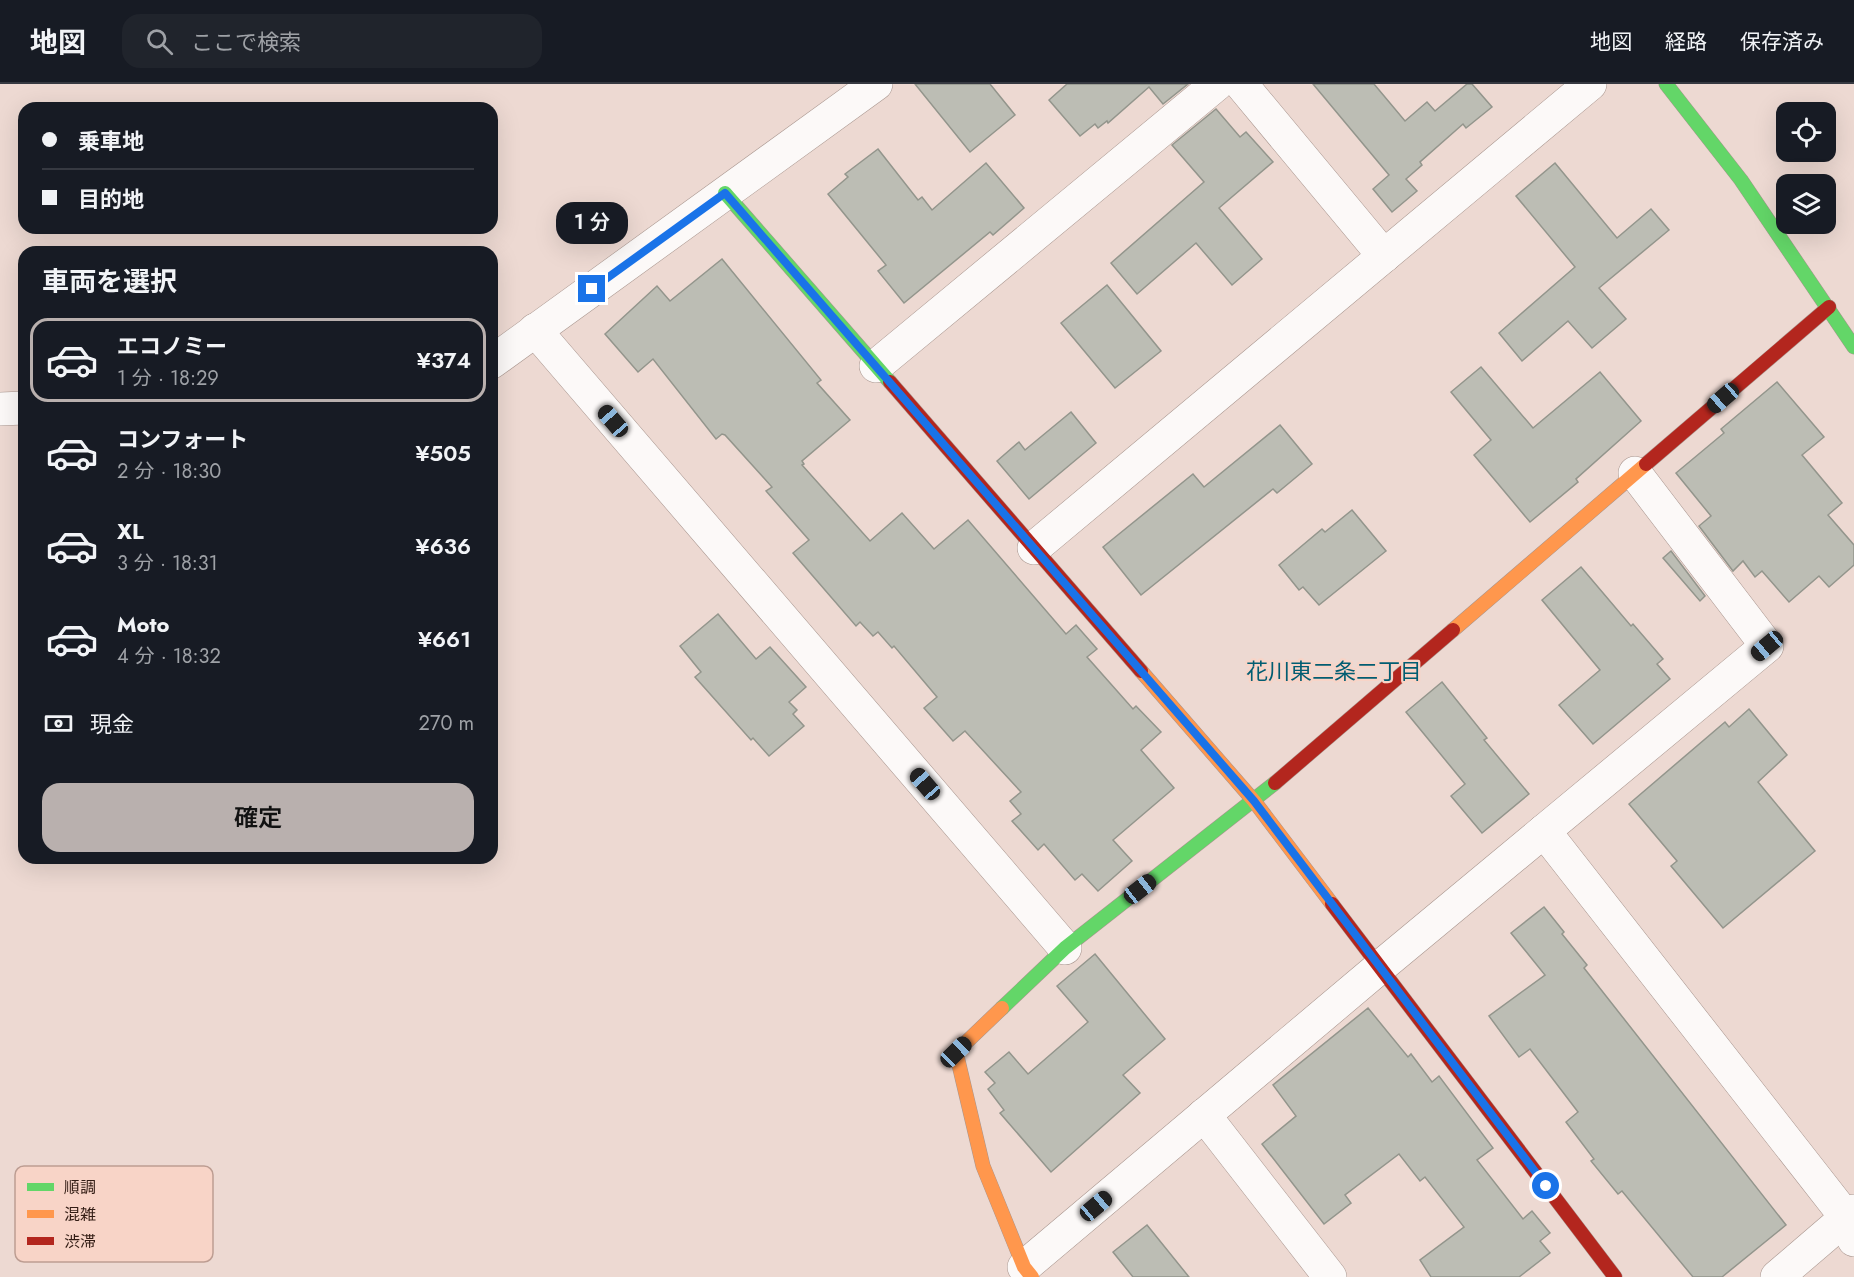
<!DOCTYPE html>
<html lang="ja">
<meta charset="utf-8">
<style>
body{margin:0;font-family:Jost,"Noto Sans JP",sans-serif;background:#20242c;color:#f1f3f6;height:100vh;display:flex;flex-direction:column;font-size:22px;white-space:nowrap}
*{box-sizing:border-box;margin:0}
p{font-size:20px;color:#9ea1a6}
.icon{flex:none;width:33px;height:33px;fill:none;stroke:currentColor;stroke-width:2;stroke-linecap:round;stroke-linejoin:round}
.map{position:relative;flex:1;overflow:hidden}
.sheet{position:absolute;left:18px;top:162px;width:480px;height:618px;display:flex;flex-direction:column;background:#171b24;border-radius:18px;box-shadow:0 6px 24px #0002}
.sheet>*{flex:none}
.top-card{position:absolute;left:18px;top:18px;width:480px;height:132px;border-radius:18px;box-shadow:0 6px 24px #0002;display:grid;align-content:center;height:132px;padding:0 24px;background:#171b24}
.controls{position:absolute;left:1776px;top:18px;display:grid;gap:12px}
.controls a{display:grid;place-items:center;width:60px;height:60px;border-radius:12px;background:#171b24;box-shadow:0 6px 24px #0002;font-size:30px}
.end{position:absolute;width:27px;height:27px;margin:-14px;border:8px solid #1a73e8;background:#fff;box-shadow:0 0 0 3px #fff}
.from{border-radius:50%}
.bubble{position:absolute;height:42px;border-radius:18px;background:#171b24;box-shadow:0 6px 24px #0002;font-size:20px;font-weight:600;line-height:42px;text-align:center}
.car{position:absolute;width:18px;height:36px;margin:-18px -9px;border-radius:8px;box-shadow:0 0 4px 2px #0007;background:linear-gradient(#222 24%,#8ab4d8 0 40%,#222 0 76%,#8ab4d8 0 86%,#222 0)}
.top-card b{display:flex;align-items:center;gap:21px;height:57px;font-size:22px}
.top-card b+b{border-top:2px solid #363941}
.top-card i{width:15px;height:15px;background:#f1f3f6}
ul{padding:0;list-style:none}
li{display:flex;align-items:center;gap:18px;height:84px;margin:0 12px 9px;padding:0 12px;border:3px solid transparent;border-radius:18px}
li div{flex:1}
li b{display:block;font-size:22px}
li em{font-style:normal;font-weight:600}
li.selected{border-color:#b9b0ae}
li>.icon{width:54px;height:54px;stroke-width:1.5}
h2{padding:0 24px;font-size:27px;line-height:72px}
.pay{display:flex;align-items:center;gap:15px;height:66px;padding:0 24px;font-size:22px}
.pay p{margin-inline-start:auto}
.button{display:flex;gap:12px;margin-top:auto;padding:12px 24px}
.button a{flex:1;height:69px;border-radius:18px;background:#b9b0ae;color:#111;font-size:24px;font-weight:600;line-height:69px;text-align:center}
header{display:flex;align-items:center;gap:36px;box-sizing:border-box;height:84px;padding:0 30px;background:#171b24;border-bottom:2px solid #363941}
header strong{font-size:28px}
nav{display:flex;gap:33px;margin-inline-start:auto;font-size:21px}
.search{width:420px;height:54px;background:#20242c;display:flex;align-items:center;gap:15px;box-sizing:border-box;padding:0 21px;border-radius:18px;color:#9ea1a6;font-size:22px}
.map>svg:first-child{display:block}
.building{fill:#bcbdb4;stroke:#93958c;stroke-width:1.5}
.lines{fill:none;stroke-linecap:round;stroke-linejoin:round}
.street-casing{stroke:#a8958e;stroke-width:34}
.fast-casing{stroke:#a8958e;stroke-width:15}
.slow-casing{stroke:#a8958e;stroke-width:15}
.jam-casing{stroke:#a8958e;stroke-width:15}
.street{stroke:#fcf9f8;stroke-width:33}
.fast{stroke:#63d668;stroke-width:14}
.slow{stroke:#ff974d;stroke-width:14}
.jam{stroke:#b3261e;stroke-width:14}
.route{stroke:#1a73e8;stroke-width:8}
.labels{text-anchor:middle;dominant-baseline:central;stroke-width:4.5;stroke-linejoin:round;paint-order:stroke}
.neighbourhood-label{font-size:22px;fill:#025d72;stroke:#f8d4c7}
.key{fill:#f8d4c7;stroke:#bd9d92;stroke-width:1.5}
.key-label{font-size:16px;fill:#331d15}
</style>
<header>
<strong>地図</strong>
<div class="search"><svg class="icon" aria-label="search" viewBox="0 0 24 24"><circle cx="10" cy="10" r="6"/><path d="M15 15l6 6"/></svg>ここで検索</div>
<nav><a>地図</a><a>経路</a><a>保存済み</a></nav>
</header>
<div class="map">
<svg width="1854" height="1193" viewBox="0 0 1854 1193">
<rect width="100%" height="100%" fill="#edd9d2"/>
<!-- building -->
<g class="building">
<polygon points="915,0 990,0 1015,31 970,68"/>
<polygon points="1067,0 1188,0 1163,20 1149,3 1108,39 1107,37 1098,44 1095,40 1080,52 1049,16"/>
<polygon points="1313,0 1374,0 1405,37 1427,18 1435,27 1467,0 1472,0 1492,23 1466,44 1463,40 1420,78 1422,81 1406,95 1417,107 1392,128 1373,105 1389,91"/>
<polygon points="1216,25 1240,53 1246,48 1273,78 1219,124 1262,175 1232,201 1196,159 1137,210 1111,179 1204,98 1172,61"/>
<polygon points="878,65 918,116 922,113 932,126 986,79 1024,124 993,151 990,148 904,219 878,187 886,181 828,110 848,93 845,90"/>
<polygon points="1555,79 1617,154 1651,125 1669,146 1599,204 1626,235 1592,264 1568,237 1522,277 1499,249 1575,183 1516,112"/>
<polygon points="722,175 821,296 817,299 850,336 802,377 804,380 802,381 870,457 902,429 934,465 968,436 1066,550 1076,541 1097,565 1087,573 1133,625 1136,622 1161,648 1141,666 1174,704 1113,756 1132,777 1098,807 1082,790 1075,796 1044,760 1038,766 1012,737 1021,730 1010,717 1021,708 965,647 953,657 924,624 937,613 894,562 892,564 878,548 873,552 860,538 856,542 793,469 809,456 766,407 772,403 725,351 722,350 716,355 653,275 638,288 605,250 657,202 670,217"/>
<polygon points="1107,201 1161,267 1115,304 1061,239"/>
<polygon points="1481,283 1533,344 1600,288 1641,337 1576,395 1578,398 1530,438 1474,371 1491,356 1451,308"/>
<polygon points="1777,298 1824,353 1802,371 1842,419 1828,431 1854,461 1854,481 1829,503 1819,492 1789,518 1762,487 1755,493 1743,477 1733,487 1699,442 1711,432 1676,389 1724,349 1721,345"/>
<polygon points="1071,328 1096,359 1029,415 997,377 1019,358 1025,366"/>
<polygon points="1280,341 1312,380 1277,409 1273,405 1141,511 1103,463 1193,390 1204,403"/>
<polygon points="1352,426 1386,467 1319,521 1303,503 1299,506 1279,481 1322,445 1325,448"/>
<polygon points="1671,467 1705,512 1700,517 1663,474"/>
<polygon points="1581,483 1631,542 1633,540 1663,575 1657,580 1670,595 1593,660 1559,621 1600,586 1542,516"/>
<polygon points="718,530 756,575 770,563 806,603 789,618 797,626 793,630 804,642 769,672 753,654 751,656 695,593 701,588 680,562"/>
<polygon points="1442,598 1487,654 1484,656 1529,710 1482,749 1451,712 1465,700 1406,628"/>
<polygon points="1749,625 1787,671 1758,698 1815,767 1723,844 1671,782 1677,777 1629,720 1725,638 1729,643"/>
<polygon points="1544,823 1564,848 1562,850 1587,881 1584,884 1786,1141 1722,1193 1693,1193 1622,1107 1618,1110 1591,1077 1594,1075 1566,1038 1578,1028 1530,965 1519,973 1489,932 1545,891 1511,849"/>
<polygon points="1095,870 1165,955 1123,991 1140,1009 1051,1088 1000,1029 1004,1026 988,1005 995,999 985,988 1009,968 1028,990 1088,938 1057,902"/>
<polygon points="1368,924 1408,973 1411,970 1432,998 1439,992 1493,1064 1477,1076 1523,1135 1532,1127 1550,1149 1540,1157 1550,1169 1519,1193 1431,1193 1420,1176 1464,1143 1425,1093 1420,1097 1399,1070 1345,1111 1351,1119 1324,1140 1262,1060 1296,1032 1273,1001"/>
<polygon points="1147,1141 1189,1193 1133,1193 1113,1168"/>
</g>
<g class="lines">
<defs>
<g id="street">
<polyline points="1241,0 1384,172"/>
<polyline points="535,246 1065,864"/>
<polyline points="492,278 876,0"/>
<polyline points="876,282 1217,0"/>
<polyline points="0,325 24,324"/>
<polyline points="1034,464 1590,0"/>
<polyline points="1544,747 1846,1133 1854,1156"/>
<polyline points="1204,1031 1330,1193"/>
<polyline points="1024,1183 1380,883 1767,562 1635,389"/>
<polyline points="1777,1193 1854,1127"/>
</g>
<g id="fast">
<polyline points="1666,0 1741,96 1854,263"/>
<polyline points="725,109 890,298"/>
<polyline points="1002,924 1065,864 1275,699"/>
</g>
<g id="slow">
<polyline points="1453,546 1646,380"/>
<polyline points="1141,587 1254,717 1332,820"/>
<polyline points="1002,924 956,968 983,1082 1024,1183 1032,1193"/>
</g>
<g id="jam">
<polyline points="890,298 1141,587"/>
<polyline points="1646,380 1829,223"/>
<polyline points="1275,699 1453,546"/>
<polyline points="1332,820 1615,1193"/>
</g>
</defs>
<!-- street casing -->
<use href="#street" class="street-casing"/>
<!-- fast casing -->
<use href="#fast" class="fast-casing"/>
<!-- slow casing -->
<use href="#slow" class="slow-casing"/>
<!-- jam casing -->
<use href="#jam" class="jam-casing"/>
<!-- street -->
<use href="#street" class="street"/>
<!-- fast -->
<use href="#fast" class="fast"/>
<!-- slow -->
<use href="#slow" class="slow"/>
<!-- jam -->
<use href="#jam" class="jam"/>
</g>
<g class="lines">
<!-- route -->
<polyline class="route" points="592,205 725,109 1254,717 1546,1102"/>
</g>
<g class="labels">
<!-- neighbourhood labels -->
<g class="neighbourhood-label">
<text x="1334" y="587">花川東二条二丁目</text>
</g>
</g>
<!-- legend -->
<rect x="15" y="1082" width="198" height="96" rx="9" class="key"/>
<rect x="27" y="1099" width="27" height="8" fill="#63d668"/>
<rect x="27" y="1126" width="27" height="8" fill="#ff974d"/>
<rect x="27" y="1153" width="27" height="8" fill="#b3261e"/>
<g class="key-label">
<text x="64" y="1109">順調</text>
<text x="64" y="1136">混雑</text>
<text x="64" y="1163">渋滞</text>
</g>
</svg>
<div class="controls">
<a><svg class="icon" aria-label="locate" viewBox="0 0 24 24"><circle cx="12" cy="12" r="6"/><path d="M12 2v4M12 18v4M2 12h4M18 12h4"/></svg></a>
<a><svg class="icon" aria-label="layers" viewBox="0 0 24 24"><path d="M12 4l9 5-9 5-9-5zM3 14l9 5 9-5"/></svg></a>
</div>
<i class="end from" style="left:1546px;top:1102px"></i>
<i class="end" style="left:592px;top:205px"></i>
<div class="bubble" style="left:556px;top:118px;width:72px">1 分</div>
<i class="car" style="left:1723px;top:314px;rotate:229deg"></i>
<i class="car" style="left:613px;top:337px;rotate:319deg"></i>
<i class="car" style="left:1767px;top:562px;rotate:230deg"></i>
<i class="car" style="left:925px;top:700px;rotate:319deg"></i>
<i class="car" style="left:1140px;top:805px;rotate:52deg"></i>
<i class="car" style="left:956px;top:968px;rotate:46deg"></i>
<i class="car" style="left:1096px;top:1122px;rotate:50deg"></i>
<div class="top-card">
<b><i class="from"></i>乗車地</b>
<b><i></i>目的地</b>
</div>
<section class="sheet">
<h2>車両を選択</h2>
<ul>
<li class="selected"><svg class="icon" aria-label="car" viewBox="0 0 24 24"><path d="M5 17H2v-5l4-1 3-4h7l3 4 3 1v5h-3M9 17h6M6 11h13"/><circle cx="7" cy="17" r="2"/><circle cx="17" cy="17" r="2"/></svg><div><b>エコノミー</b><p>1 分 · 18:29</p></div><em>¥374</em></li>
<li><svg class="icon" aria-label="car" viewBox="0 0 24 24"><path d="M5 17H2v-5l4-1 3-4h7l3 4 3 1v5h-3M9 17h6M6 11h13"/><circle cx="7" cy="17" r="2"/><circle cx="17" cy="17" r="2"/></svg><div><b>コンフォート</b><p>2 分 · 18:30</p></div><em>¥505</em></li>
<li><svg class="icon" aria-label="car" viewBox="0 0 24 24"><path d="M5 17H2v-5l4-1 3-4h7l3 4 3 1v5h-3M9 17h6M6 11h13"/><circle cx="7" cy="17" r="2"/><circle cx="17" cy="17" r="2"/></svg><div><b>XL</b><p>3 分 · 18:31</p></div><em>¥636</em></li>
<li><svg class="icon" aria-label="car" viewBox="0 0 24 24"><path d="M5 17H2v-5l4-1 3-4h7l3 4 3 1v5h-3M9 17h6M6 11h13"/><circle cx="7" cy="17" r="2"/><circle cx="17" cy="17" r="2"/></svg><div><b>Moto</b><p>4 分 · 18:32</p></div><em>¥661</em></li>
</ul>
<div class="pay"><svg class="icon" aria-label="cash" viewBox="0 0 24 24"><path d="M3 7h18v10H3z"/><circle cx="12" cy="12" r="2"/></svg>現金<p>270 m</p></div>
<div class="button"><a>確定</a></div>
</section>
</div>
